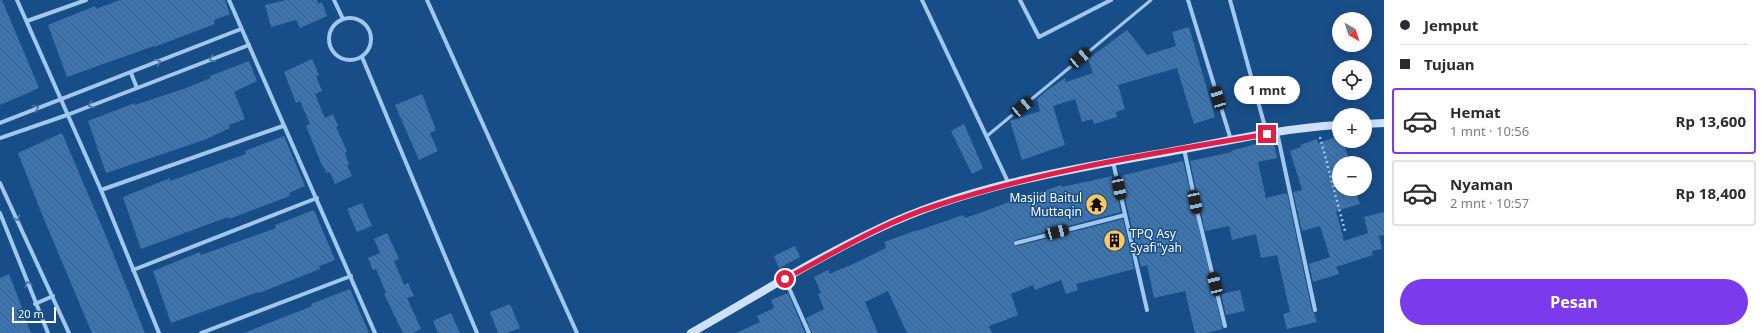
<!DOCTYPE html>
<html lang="id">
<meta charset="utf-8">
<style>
body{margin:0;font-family:"Noto Sans",sans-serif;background:#f7f7f7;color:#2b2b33;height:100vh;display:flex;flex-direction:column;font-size:15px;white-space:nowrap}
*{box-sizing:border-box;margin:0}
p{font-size:13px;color:#7c7c81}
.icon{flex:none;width:22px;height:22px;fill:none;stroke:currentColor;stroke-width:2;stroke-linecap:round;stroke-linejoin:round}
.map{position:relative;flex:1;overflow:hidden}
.side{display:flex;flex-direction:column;background:#fff;width:380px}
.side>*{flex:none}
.top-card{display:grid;align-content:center;height:88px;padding:0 16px;background:#fff}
.needle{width:26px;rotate:141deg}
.buttons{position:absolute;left:1332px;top:12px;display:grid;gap:8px}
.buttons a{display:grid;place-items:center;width:40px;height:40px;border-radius:50%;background:#fff;box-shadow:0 2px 10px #0003;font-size:20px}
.scale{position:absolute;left:12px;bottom:10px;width:44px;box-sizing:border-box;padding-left:4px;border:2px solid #fff;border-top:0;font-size:11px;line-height:14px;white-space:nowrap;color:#fff;-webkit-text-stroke:3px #184e88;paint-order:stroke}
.end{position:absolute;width:18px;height:18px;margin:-9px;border:5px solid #e11d48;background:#fff;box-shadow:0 0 0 2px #fff}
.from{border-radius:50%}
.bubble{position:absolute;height:28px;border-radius:14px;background:#fff;box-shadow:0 2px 10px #0003;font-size:13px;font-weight:700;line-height:28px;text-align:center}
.car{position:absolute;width:12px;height:24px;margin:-12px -6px;border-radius:5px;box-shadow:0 0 3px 1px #0007;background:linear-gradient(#222 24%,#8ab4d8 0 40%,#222 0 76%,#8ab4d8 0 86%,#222 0)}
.top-card b{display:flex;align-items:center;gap:14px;height:38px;font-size:15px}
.top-card b+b{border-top:1px solid #e1e1e2}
.top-card i{width:10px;height:10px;background:#2b2b33}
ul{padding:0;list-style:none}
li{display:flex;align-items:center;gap:12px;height:66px;margin:0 8px 6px;padding:0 8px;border:2px solid #e1e1e2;border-radius:4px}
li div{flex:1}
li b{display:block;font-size:15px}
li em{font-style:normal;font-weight:700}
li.selected{border-color:#7c3aed}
li>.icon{width:36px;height:36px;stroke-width:1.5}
.button{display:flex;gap:8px;margin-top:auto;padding:8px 16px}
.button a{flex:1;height:46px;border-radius:24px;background:#7c3aed;color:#fff;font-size:16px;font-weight:700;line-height:46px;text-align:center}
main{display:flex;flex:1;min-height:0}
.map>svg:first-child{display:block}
.building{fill:url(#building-back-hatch)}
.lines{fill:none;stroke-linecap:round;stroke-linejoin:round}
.path{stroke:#a0c7ed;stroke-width:2.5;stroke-dasharray:2 3;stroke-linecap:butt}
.lane{stroke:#a0c7ed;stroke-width:3}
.street{stroke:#a0c7ed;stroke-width:4}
.secondary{stroke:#cde2f9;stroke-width:8}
.oneway{stroke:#4878ab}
.route{stroke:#e11d48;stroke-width:5}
.labels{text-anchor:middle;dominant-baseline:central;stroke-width:3;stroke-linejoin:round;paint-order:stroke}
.poi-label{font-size:12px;fill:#fff;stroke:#184e88;text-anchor:end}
</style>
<main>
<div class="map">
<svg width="1384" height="333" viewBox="0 0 1384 333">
<defs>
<pattern id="building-back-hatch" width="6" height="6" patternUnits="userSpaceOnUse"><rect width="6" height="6" fill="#3d75b0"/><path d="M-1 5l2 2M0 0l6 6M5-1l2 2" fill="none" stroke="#44607e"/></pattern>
</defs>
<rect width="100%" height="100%" fill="#184e88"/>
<!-- building -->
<g class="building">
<polygon points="0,0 2,0 39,88 0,105"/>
<polygon points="120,0 225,0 230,14 214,20 215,24 154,47 154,46 67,77 48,25 95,6 96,9"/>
<polygon points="286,0 317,0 318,4 322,2 327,16 300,28 296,20 271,27 265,5"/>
<polygon points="1189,27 1215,117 1194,124 1177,68 1118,85 1125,109 1116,112 1117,117 1094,124 1092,119 1082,122 1075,99 1053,106 1065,145 1022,160 1010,121 1040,111 1037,99 1046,91 1065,78 1066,82 1093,73 1088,59 1127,30 1147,55 1176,46 1172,32"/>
<polygon points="312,59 319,75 316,76 322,91 315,94 325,118 333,114 338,126 336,127 347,151 345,153 349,164 347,165 352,176 335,184 330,172 327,173 321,163 306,126 310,124 300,101 296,103 284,72"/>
<polygon points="249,61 257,81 234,92 245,119 229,125 230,128 204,140 106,173 88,121 135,103 135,105 186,88 211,78 210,76"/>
<polygon points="422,94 436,130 430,133 438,151 419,160 395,105"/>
<polygon points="964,124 983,168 972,174 951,131"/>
<polygon points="62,133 108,241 145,333 92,333 41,212 18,153"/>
<polygon points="284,136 305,186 289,193 290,196 229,219 228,217 141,249 123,197 170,178 170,181 246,154 245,151"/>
<polygon points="1339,136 1339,141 1343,141 1350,163 1339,163 1339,189 1355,189 1360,204 1336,211 1344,241 1368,233 1364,217 1384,212 1384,235 1379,236 1382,249 1372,251 1373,255 1336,267 1339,274 1313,282 1309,264 1330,257 1320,226 1302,231 1293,192 1302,190 1290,151 1301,147 1300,145 1317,139 1318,143"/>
<polygon points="1273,139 1277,158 1258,162 1266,198 1287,193 1312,311 1314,313 1317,322 1287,329 1283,314 1290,312 1277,255 1261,258 1256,234 1232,240 1229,226 1205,231 1190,161 1232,152 1231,151"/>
<polygon points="1183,161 1223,329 1206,333 1195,333 1185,291 1154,298 1147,265 1141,267 1120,176"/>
<polygon points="1112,176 1121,212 1015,240 1013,243 1017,246 1123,219 1134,269 1076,284 1078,290 1066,294 1061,280 1035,290 1033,285 1011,294 1018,315 989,326 992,333 907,333 888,291 865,302 878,333 812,333 806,318 824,309 818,294 821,293 814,277 828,270 829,274 851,265 886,248 884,242 917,230 917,231 963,215 965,218 980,213 1032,193 1033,195 1061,185 1062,187"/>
<polygon points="362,203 372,226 357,232 347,209"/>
<polygon points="314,210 335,260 319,266 320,269 259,293 258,292 171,323 153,271 200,252 201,255 276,228 275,225"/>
<polygon points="387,233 399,259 394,261 404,285 408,283 414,296 407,298 421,329 413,333 403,333 384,294 386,293 376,269 373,270 368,258 380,253 374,239"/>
<polygon points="795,246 800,257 779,268 774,256"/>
<polygon points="9,274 24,313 23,314 31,333 0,333 0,278"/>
<polygon points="350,289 369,333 244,333 312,306 311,304"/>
<polygon points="1240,290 1245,311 1226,315 1221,294"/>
<polygon points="788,293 805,333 736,333 760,322 757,316 774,308 771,300"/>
<polygon points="510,304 520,328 507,333 498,333 490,312"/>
<polygon points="451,313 460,333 438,333 433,321"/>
</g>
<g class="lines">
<!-- path -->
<polyline class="path" points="1320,137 1345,231"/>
<!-- lane -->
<polyline class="lane" points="987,136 1151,0"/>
<!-- street -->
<g class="street">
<polyline points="17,0 101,190 159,333"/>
<polyline points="229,0 375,333"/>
<polyline points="334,0 343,19"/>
<polyline points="427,0 577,333"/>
<polyline points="922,0 1009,184"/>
<polyline points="1020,0 1039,37 1111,0"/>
<polyline points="1188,0 1231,140"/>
<polyline points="1230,0 1267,134"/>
<circle cx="350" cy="39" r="21"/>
<polyline points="27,21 86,0"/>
<polyline points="362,57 477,333"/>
<polyline points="131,73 137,88"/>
<polyline points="0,123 241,29"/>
<polyline points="1277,132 1315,310"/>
<polyline points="0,138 67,115 249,45"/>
<polyline points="1184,149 1198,215 1225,326"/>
<polyline points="1113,162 1147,310"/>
<polyline points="0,183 69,333"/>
<polyline points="101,190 283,126"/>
<polyline points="0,213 48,333"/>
<polyline points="1016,243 1125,215"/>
<polyline points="133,270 317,198"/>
<polyline points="785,279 809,333"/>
<polyline points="35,304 53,296"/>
<polyline points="201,333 351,276"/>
</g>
<!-- secondary -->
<g class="secondary">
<polyline points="1365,124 1384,123"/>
<path d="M691,333C753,298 814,259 878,229C972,184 1078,168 1179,150C1232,140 1285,128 1339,125"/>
</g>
</g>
<!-- one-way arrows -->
<defs><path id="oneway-chevron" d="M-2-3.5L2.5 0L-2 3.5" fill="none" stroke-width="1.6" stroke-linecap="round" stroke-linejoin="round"/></defs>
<g class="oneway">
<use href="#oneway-chevron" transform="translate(212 59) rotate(159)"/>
<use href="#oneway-chevron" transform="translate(158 62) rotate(-22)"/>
<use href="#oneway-chevron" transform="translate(91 105) rotate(159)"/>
<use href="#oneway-chevron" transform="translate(36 108) rotate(-22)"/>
<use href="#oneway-chevron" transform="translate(17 218) rotate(65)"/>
<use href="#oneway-chevron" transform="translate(28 284) rotate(-111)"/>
</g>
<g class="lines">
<!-- route -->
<path class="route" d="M785,279C835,252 884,222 938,205C1044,170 1157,153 1267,134"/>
</g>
<!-- icons -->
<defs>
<symbol id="temple-disc" viewBox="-11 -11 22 22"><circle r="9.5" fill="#ffc95d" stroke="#184e88"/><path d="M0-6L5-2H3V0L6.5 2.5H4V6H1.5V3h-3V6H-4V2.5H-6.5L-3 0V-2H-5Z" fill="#111"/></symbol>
<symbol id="building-disc" viewBox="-11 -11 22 22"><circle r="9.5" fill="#ffc95d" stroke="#184e88"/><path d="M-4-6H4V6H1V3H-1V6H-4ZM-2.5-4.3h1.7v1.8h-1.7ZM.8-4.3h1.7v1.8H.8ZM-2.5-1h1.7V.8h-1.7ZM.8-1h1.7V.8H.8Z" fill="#111"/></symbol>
</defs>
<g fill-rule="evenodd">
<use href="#temple-disc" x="1084" y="192" width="25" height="25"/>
<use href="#building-disc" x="1102" y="228" width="25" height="25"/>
</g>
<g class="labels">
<!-- poi labels -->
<g class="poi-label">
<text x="1082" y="197">Masjid Baitul<tspan x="1082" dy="14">Muttaqin</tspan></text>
<text x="1130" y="233" text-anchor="start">TPQ Asy<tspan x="1130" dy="14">Syafi"yah</tspan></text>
</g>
</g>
</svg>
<div class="buttons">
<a><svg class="needle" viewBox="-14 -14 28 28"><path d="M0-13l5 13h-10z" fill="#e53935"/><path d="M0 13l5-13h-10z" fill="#7c7c81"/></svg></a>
<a><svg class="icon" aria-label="locate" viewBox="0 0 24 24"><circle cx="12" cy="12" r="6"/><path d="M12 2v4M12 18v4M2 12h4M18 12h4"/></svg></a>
<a>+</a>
<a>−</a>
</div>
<div class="scale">20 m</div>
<i class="end from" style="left:785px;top:279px"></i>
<i class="end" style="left:1267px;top:134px"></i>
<div class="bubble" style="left:1234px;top:76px;width:66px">1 mnt</div>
<i class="car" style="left:1080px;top:58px;rotate:50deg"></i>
<i class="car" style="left:1218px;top:98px;rotate:343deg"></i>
<i class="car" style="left:1022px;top:107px;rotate:50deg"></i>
<i class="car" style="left:1119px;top:188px;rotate:168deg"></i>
<i class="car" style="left:1195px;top:202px;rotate:168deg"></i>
<i class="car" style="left:1057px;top:232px;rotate:75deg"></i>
<i class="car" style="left:1215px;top:284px;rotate:346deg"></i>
</div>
<section class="side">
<div class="top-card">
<b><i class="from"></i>Jemput</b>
<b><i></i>Tujuan</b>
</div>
<ul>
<li class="selected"><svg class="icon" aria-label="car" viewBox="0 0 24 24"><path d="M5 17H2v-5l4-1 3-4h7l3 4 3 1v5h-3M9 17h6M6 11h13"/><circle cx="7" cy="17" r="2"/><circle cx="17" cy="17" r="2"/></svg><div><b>Hemat</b><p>1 mnt · 10:56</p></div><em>Rp 13,600</em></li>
<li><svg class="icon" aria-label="car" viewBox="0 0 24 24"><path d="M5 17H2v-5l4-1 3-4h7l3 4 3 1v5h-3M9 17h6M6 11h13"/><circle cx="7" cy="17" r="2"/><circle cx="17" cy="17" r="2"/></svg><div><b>Nyaman</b><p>2 mnt · 10:57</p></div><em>Rp 18,400</em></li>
</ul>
<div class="button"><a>Pesan</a></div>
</section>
</main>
